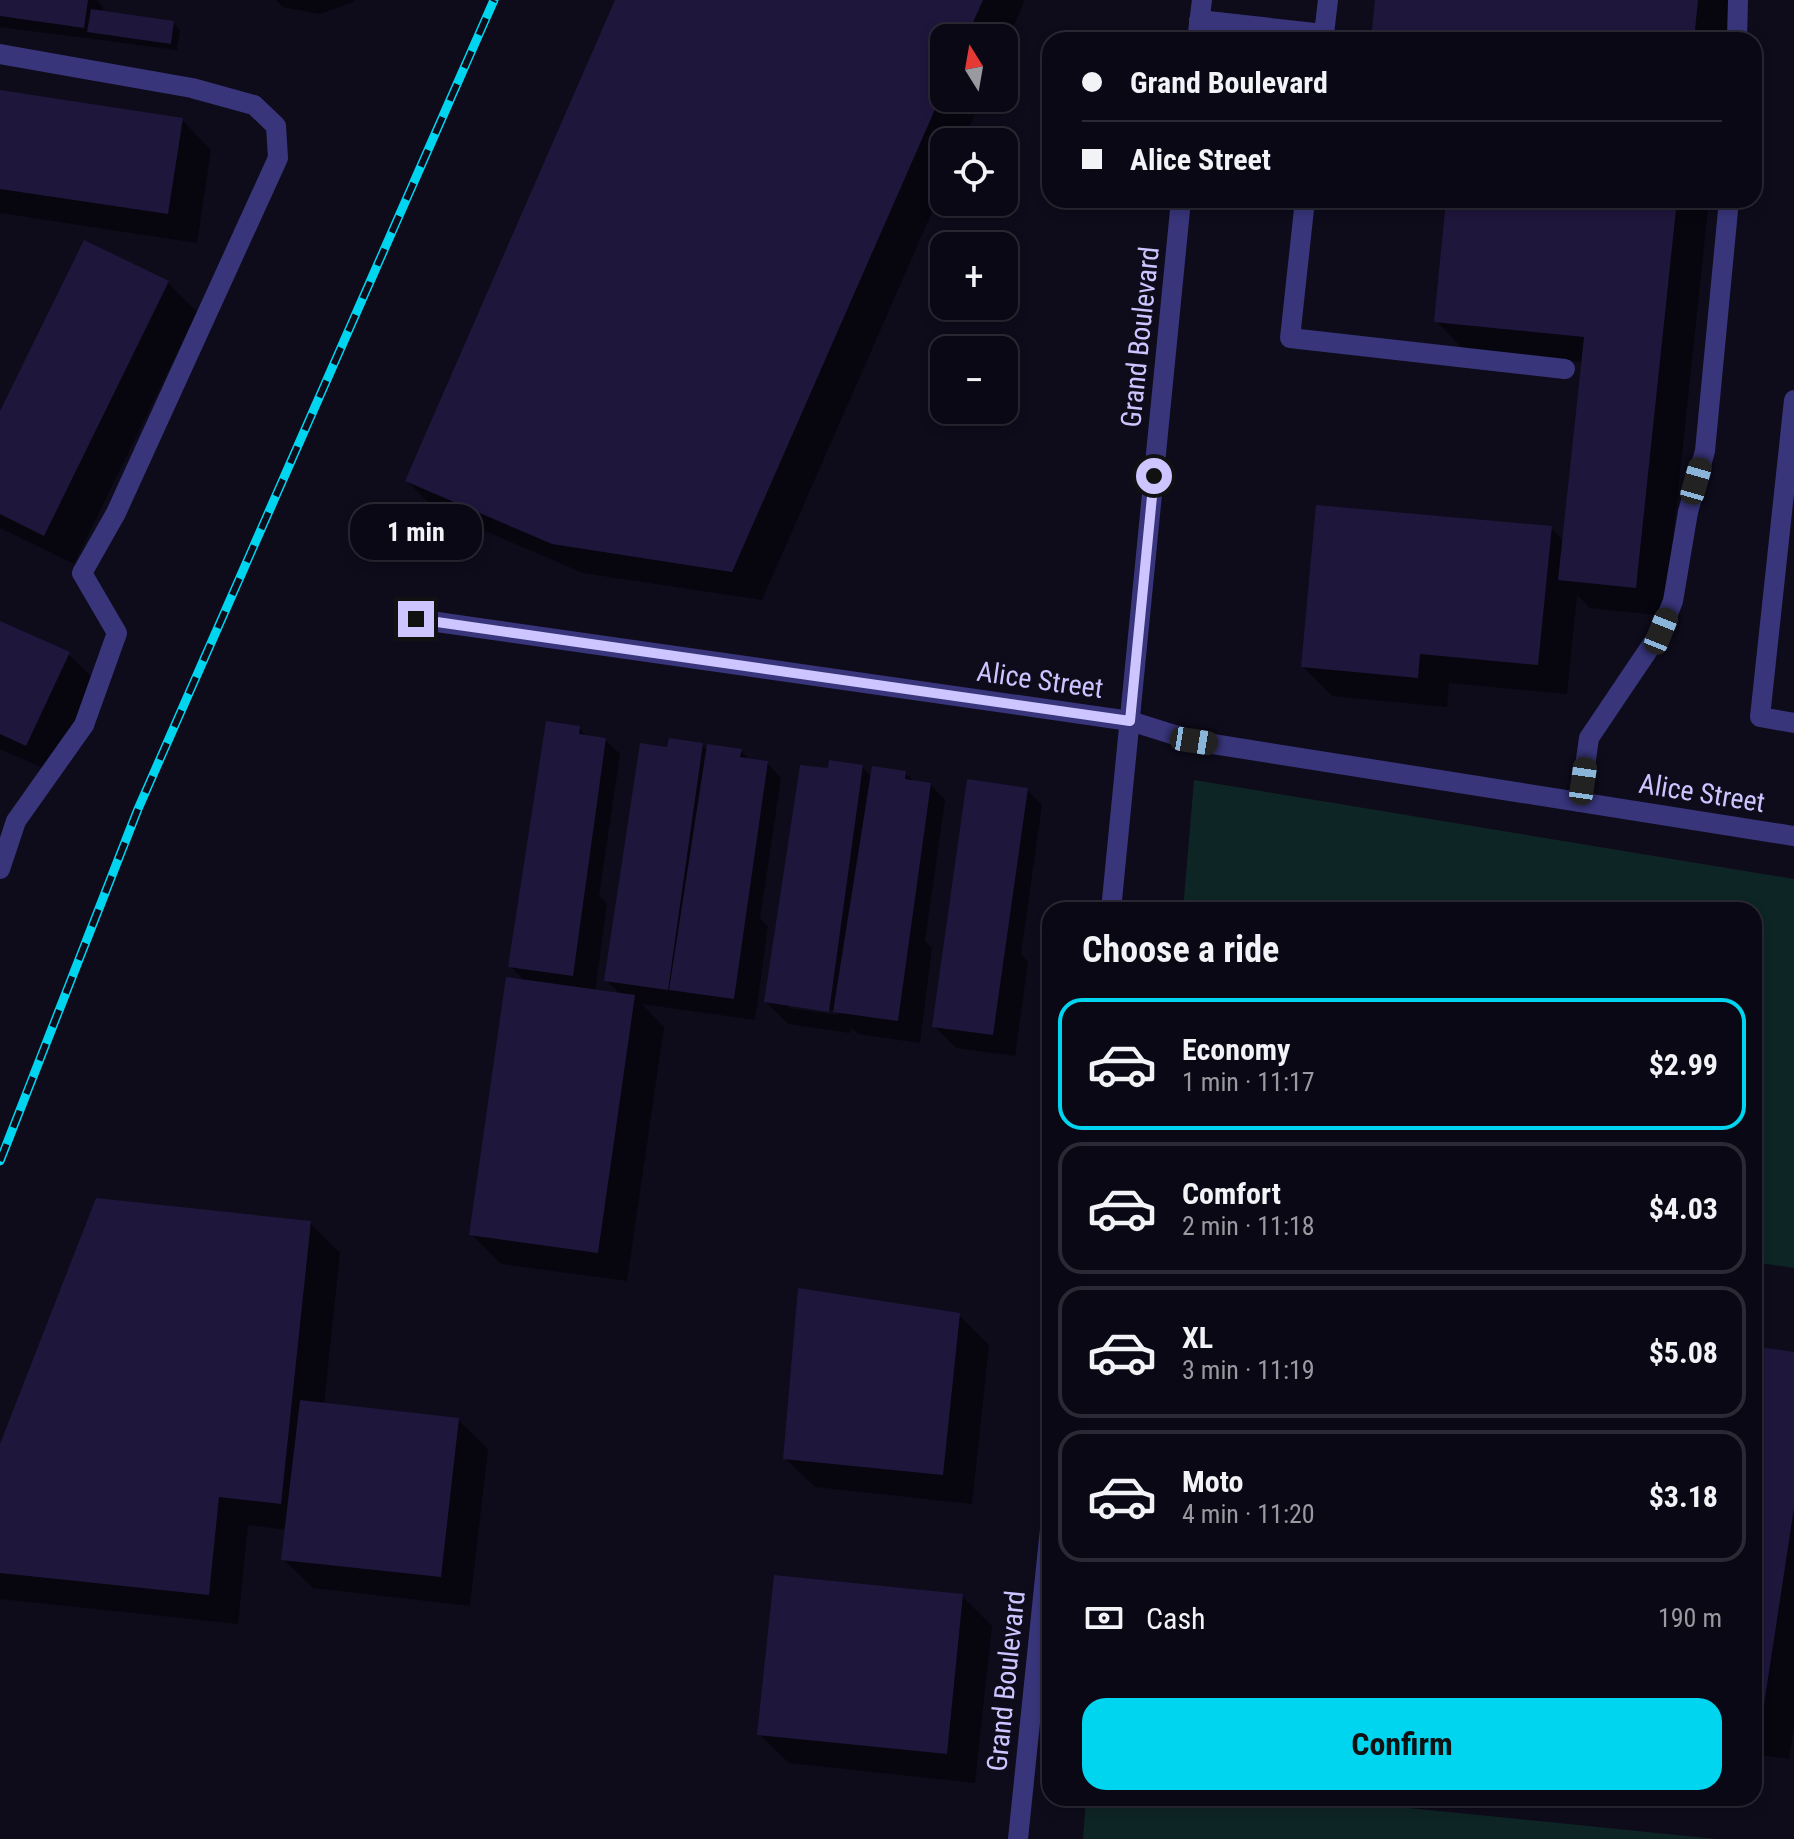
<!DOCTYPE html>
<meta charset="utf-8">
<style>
body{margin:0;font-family:"Roboto Condensed",sans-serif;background:#13111d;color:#f1f3f6;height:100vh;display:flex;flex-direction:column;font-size:30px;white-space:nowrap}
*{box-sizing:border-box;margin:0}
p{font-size:26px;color:#999aa0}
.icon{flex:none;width:44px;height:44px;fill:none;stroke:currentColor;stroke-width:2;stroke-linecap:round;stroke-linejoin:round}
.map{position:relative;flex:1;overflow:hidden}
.sheet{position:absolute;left:1042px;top:902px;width:720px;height:904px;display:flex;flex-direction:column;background:#0a0814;border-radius:24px;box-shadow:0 4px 12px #0003,0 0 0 2px #2a2934}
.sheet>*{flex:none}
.banner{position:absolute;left:1042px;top:32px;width:720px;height:176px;border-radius:24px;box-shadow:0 4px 12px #0003,0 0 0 2px #2a2934;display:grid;align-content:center;height:176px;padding:0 40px;background:#0a0814}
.needle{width:52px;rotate:349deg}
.controls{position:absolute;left:930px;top:24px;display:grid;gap:16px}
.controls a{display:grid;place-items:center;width:88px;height:88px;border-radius:16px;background:#0a0814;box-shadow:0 4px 12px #0003,0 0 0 2px #2a2934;font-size:40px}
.end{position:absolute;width:36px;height:36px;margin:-18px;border:10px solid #ccc5ff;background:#111;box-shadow:0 0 0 4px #111}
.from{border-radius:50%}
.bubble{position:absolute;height:56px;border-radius:24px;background:#0a0814;box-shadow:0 4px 12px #0003,0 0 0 2px #2a2934;font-size:26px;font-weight:700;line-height:56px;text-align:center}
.car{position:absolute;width:24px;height:48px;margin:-24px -12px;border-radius:10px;box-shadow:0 0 6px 2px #0007;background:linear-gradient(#222 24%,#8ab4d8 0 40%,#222 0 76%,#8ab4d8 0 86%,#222 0)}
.banner b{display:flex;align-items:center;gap:28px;height:76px;font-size:30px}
.banner b+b{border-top:2px solid #2a2934}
.banner i{width:20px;height:20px;background:#f1f3f6}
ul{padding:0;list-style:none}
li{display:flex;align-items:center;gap:24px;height:132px;margin:0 16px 12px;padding:0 24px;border:4px solid #2a2934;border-radius:24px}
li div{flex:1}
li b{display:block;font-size:30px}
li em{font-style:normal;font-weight:700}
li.selected{border-color:#00d5f0}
li>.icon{width:72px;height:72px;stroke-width:1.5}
h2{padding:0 40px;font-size:36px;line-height:96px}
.pay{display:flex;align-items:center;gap:20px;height:88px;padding:0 40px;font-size:30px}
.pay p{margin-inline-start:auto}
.primary-button{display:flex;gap:16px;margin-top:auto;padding:16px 40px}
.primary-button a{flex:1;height:92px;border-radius:24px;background:#00d5f0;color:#111;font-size:32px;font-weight:700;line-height:92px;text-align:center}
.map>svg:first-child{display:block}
.green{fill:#0e2525}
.shadow{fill:#0007;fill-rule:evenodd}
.building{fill:#1f163c}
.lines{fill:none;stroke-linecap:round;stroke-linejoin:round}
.minor{stroke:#38357b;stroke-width:20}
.rail-casing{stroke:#00d5f0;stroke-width:9}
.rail{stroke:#0e0b1b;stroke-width:6;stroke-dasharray:18;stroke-linecap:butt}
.route{stroke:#ccc5ff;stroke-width:10}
.labels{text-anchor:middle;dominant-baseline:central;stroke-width:6;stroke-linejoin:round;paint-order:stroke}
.street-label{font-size:28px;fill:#ccc5ff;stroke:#0e0b1b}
</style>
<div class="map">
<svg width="1794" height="1839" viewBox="0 0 1794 1839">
<rect width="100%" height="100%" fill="#0e0b1b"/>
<!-- green -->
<g class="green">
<polygon points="1194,780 1794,879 1794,1268 1754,1262 1754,910 1183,910"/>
<polygon points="1086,1798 1309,1798 1717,1839 1083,1839"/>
</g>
<!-- shadow -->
<g class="shadow">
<polygon points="0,0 97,0 103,7 102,13 173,23 180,30 177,50 0,27"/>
<polygon points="276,0 355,0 355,1 320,14 283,7"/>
<polygon points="618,0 1025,0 1004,48 1004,38 944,38 944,98 982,98 963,142 944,142 944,185 762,600 583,573 436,510 407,481"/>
<polygon points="1377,0 1730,0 1726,40 1373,40"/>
<polygon points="0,92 182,120 211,150 197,243 0,213"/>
<polygon points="1448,200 1709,200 1665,616 1590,608 1577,595 1567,694 1449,683 1447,707 1332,696 1303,667 1551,528 1564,542 1584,362 1465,351 1436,321"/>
<polygon points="168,283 197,312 74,564 0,528 0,415"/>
<polygon points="0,623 68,654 98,683 56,774 0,749"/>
<polygon points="579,728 589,738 605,740 620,754 599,896 607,903 595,992 621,995 606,980 669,749 702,745 708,752 741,751 751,761 767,763 781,778 760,919 768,926 755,1020 642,1004 664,1027 627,1281 501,1264 471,1234 526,982 510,966"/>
<path d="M862,767L872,777L905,773L915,783L931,785L945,800L925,941L932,948L920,1043L858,1034L851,1027L850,1033L788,1024L766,1002L829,770ZM789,1004L839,1011L838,1015L789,1008Z"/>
<polygon points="1027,790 1042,805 1021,954 1028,962 1015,1056 956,1048 934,1026"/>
<polygon points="310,1223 340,1253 324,1405 458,1420 488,1449 470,1606 313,1588 283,1559 287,1530 248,1525 238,1624 0,1599 0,1449"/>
<polygon points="959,1315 989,1345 972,1504 815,1487 785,1458"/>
<polygon points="1754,1348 1794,1354 1794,1728 1789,1759 1754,1754"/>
<polygon points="962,1596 992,1626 975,1783 789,1763 759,1734"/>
</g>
<!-- building -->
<g class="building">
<polygon points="0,0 88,0 84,28 0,16"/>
<polygon points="615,0 983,0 966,38 944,38 944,89 732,572 552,544 405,481"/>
<polygon points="1375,0 1698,0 1694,40 1371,40"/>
<polygon points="91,9 174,21 171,44 87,32"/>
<polygon points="0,90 183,118 168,214 0,189"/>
<polygon points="1446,200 1677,200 1636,588 1558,580 1584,337 1434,322"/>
<polygon points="84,240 169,281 44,536 0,514 0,411"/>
<polygon points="1316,505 1552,526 1538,665 1420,654 1418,678 1301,667"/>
<polygon points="0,621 70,652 26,746 0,734"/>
<polygon points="546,721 580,726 579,734 606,738 573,976 508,967"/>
<polygon points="669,738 703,743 668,990 604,981 640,743 667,747"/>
<polygon points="707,744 742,749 740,757 768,761 734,999 669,990"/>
<polygon points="829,760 863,765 829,1012 764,1002 800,765 828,768"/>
<polygon points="872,766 906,771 905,779 931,783 898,1021 833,1012"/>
<polygon points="967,779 1028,788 993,1035 932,1027"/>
<polygon points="506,977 635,995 598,1253 469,1235"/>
<polygon points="96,1198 311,1221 281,1504 219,1497 209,1595 0,1573 0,1444"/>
<polygon points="798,1288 960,1313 943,1475 783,1459"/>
<polygon points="1754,1346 1794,1352 1794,1508 1760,1731 1754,1730"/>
<polygon points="300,1400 459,1418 441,1577 281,1560"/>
<polygon points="774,1575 963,1594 947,1754 757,1735"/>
</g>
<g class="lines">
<!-- minor -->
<g class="minor">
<polyline points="1199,20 1324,34 1323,40"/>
<polyline points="1324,34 1328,0"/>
<polyline points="1197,40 1202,0"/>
<polyline points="1737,40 1738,0"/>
<polyline points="0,54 192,88 254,105 276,126 278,158 116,513 82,573 117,633 84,725 16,821 0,869"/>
<polyline points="1305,200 1290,338 1565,369"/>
<polyline points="1794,400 1760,717 1794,723"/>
<polyline points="416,619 1130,721 1194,741 1794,836"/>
<polyline points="1580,802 1589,738 1661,631 1673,601 1688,512 1705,451 1729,200"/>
<polyline points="1111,910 1181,200"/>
<polyline points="1018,1839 1050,1529"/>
</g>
<defs>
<polyline id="rail" points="0,1161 138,809 494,0"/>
</defs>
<!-- rail casing -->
<use href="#rail" class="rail-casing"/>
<!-- rail -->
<use href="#rail" class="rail"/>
</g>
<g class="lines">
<!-- route -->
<polyline class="route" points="416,619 1130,721 1154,476"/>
</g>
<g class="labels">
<!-- street labels -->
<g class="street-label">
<text transform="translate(1140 337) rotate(-84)">Grand Boulevard</text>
<text transform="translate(1040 680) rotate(8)">Alice Street</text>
<text transform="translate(1702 793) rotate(9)">Alice Street</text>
<text transform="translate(1006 1681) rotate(-84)">Grand Boulevard</text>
</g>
</g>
</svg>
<div class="controls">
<a><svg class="needle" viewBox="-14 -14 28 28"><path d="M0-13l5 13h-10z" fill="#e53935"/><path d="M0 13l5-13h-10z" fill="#999aa0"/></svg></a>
<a><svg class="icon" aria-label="locate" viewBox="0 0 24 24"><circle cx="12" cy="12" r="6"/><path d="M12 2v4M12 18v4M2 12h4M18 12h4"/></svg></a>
<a>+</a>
<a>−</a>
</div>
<i class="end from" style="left:1154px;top:476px"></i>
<i class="end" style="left:416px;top:619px"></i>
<div class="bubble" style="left:350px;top:504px;width:132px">1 min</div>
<i class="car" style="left:1696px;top:481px;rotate:16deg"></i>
<i class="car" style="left:1661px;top:631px;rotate:22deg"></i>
<i class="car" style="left:1194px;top:741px;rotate:99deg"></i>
<i class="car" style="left:1583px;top:781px;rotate:8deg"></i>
<div class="banner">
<b><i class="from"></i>Grand Boulevard</b>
<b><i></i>Alice Street</b>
</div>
<section class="sheet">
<h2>Choose a ride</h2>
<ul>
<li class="selected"><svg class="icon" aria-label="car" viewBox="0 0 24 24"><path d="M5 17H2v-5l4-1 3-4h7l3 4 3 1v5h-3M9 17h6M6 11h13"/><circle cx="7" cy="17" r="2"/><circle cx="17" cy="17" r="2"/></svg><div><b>Economy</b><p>1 min · 11:17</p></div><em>$2.99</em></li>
<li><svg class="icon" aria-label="car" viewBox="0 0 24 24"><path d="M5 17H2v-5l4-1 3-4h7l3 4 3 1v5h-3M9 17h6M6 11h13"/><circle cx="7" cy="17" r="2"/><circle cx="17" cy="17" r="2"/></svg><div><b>Comfort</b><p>2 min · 11:18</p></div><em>$4.03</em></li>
<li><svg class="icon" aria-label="car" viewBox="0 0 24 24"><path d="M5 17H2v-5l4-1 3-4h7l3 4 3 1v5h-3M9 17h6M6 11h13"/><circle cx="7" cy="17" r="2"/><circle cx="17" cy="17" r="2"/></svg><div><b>XL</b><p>3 min · 11:19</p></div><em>$5.08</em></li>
<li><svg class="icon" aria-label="car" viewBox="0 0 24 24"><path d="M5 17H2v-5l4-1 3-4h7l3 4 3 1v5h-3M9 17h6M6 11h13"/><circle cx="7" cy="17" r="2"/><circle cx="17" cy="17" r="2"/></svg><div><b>Moto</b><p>4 min · 11:20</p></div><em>$3.18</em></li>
</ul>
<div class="pay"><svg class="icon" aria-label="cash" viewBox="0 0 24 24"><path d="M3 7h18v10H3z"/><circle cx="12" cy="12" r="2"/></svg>Cash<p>190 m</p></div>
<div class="primary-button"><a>Confirm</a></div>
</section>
</div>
